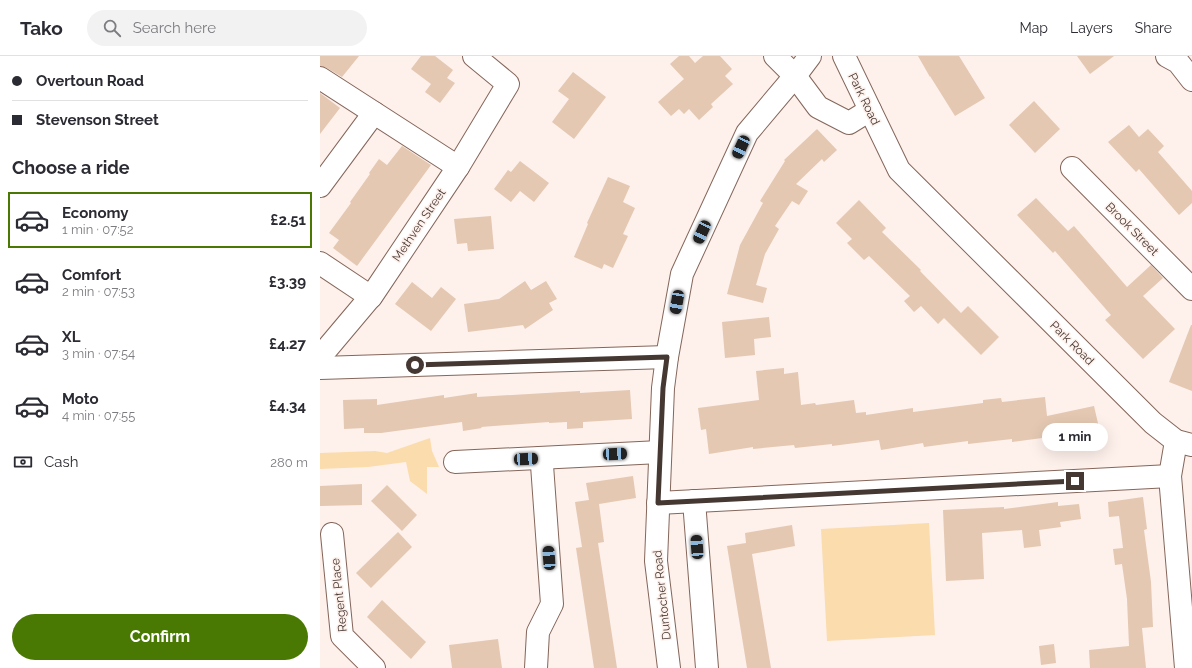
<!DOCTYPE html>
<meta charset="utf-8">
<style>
body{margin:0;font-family:Raleway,sans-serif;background:#f2f2f3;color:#2b2b33;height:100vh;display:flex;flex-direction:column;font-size:15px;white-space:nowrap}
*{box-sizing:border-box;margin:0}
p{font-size:13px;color:#7c7c81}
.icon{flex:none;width:22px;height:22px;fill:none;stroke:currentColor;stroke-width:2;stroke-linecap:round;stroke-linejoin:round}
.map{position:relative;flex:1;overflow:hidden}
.side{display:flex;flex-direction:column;background:#fff;width:320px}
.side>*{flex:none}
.banner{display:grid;align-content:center;height:88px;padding:0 12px;background:#fff}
.end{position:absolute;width:18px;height:18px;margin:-9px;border:5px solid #453732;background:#fff;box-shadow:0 0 0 2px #fff}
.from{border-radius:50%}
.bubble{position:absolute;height:28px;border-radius:14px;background:#fff;box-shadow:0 4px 16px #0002;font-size:13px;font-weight:700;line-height:28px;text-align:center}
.car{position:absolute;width:12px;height:24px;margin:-12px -6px;border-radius:5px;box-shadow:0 0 3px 1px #0007;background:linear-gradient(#222 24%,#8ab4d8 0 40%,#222 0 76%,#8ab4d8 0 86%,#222 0)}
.banner b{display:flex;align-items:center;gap:14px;height:38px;font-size:15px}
.banner b+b{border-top:1px solid #e1e1e2}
.banner i{width:10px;height:10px;background:#2b2b33}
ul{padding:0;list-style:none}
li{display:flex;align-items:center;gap:12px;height:56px;margin:0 8px 6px;padding:0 4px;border:2px solid transparent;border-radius:0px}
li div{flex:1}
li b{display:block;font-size:15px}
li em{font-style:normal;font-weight:700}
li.active{border-color:#497902}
li>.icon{width:36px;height:36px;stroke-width:1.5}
h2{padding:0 12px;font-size:18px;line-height:48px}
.pay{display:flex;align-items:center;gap:10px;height:44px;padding:0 12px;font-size:15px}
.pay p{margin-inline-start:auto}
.cta{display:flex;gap:8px;margin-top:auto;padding:8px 12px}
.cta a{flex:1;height:46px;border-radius:24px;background:#497902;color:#fff;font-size:16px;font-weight:700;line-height:46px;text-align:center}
header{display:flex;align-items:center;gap:24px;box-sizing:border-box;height:56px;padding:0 20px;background:#fff;border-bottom:1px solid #e1e1e2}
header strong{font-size:19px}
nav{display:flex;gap:22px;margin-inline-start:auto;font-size:14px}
.search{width:280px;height:36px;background:#f2f2f3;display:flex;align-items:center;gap:10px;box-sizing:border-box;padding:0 14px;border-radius:22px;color:#7c7c81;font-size:15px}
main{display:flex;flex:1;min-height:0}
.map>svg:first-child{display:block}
.green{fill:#fbdcad}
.building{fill:#e4c8b2}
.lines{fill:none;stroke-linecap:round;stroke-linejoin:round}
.minor-casing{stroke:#84665b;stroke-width:24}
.major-casing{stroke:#84665b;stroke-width:24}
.minor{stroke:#fff;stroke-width:22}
.major{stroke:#fff;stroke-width:22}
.route{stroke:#453732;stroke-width:5}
.labels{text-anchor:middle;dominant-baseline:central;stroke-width:3;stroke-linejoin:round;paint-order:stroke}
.street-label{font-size:12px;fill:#453732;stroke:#fef0eb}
</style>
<header>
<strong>Tako</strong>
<div class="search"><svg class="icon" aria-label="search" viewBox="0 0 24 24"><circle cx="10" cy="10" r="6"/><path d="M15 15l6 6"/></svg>Search here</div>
<nav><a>Map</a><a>Layers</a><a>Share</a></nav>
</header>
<main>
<section class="side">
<div class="banner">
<b><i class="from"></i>Overtoun Road</b>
<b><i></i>Stevenson Street</b>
</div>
<h2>Choose a ride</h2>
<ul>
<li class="active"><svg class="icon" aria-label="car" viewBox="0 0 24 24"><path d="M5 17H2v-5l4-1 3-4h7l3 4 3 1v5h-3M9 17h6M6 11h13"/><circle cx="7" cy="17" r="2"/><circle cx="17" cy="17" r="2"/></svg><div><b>Economy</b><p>1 min · 07:52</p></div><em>£2.51</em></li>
<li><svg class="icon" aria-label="car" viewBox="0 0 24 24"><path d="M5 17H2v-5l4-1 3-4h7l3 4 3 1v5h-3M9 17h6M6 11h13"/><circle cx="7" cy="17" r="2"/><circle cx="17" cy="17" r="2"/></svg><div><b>Comfort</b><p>2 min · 07:53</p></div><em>£3.39</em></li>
<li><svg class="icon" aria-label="car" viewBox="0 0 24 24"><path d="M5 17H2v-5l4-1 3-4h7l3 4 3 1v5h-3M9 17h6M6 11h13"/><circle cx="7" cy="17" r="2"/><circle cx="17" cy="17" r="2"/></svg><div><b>XL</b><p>3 min · 07:54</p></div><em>£4.27</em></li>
<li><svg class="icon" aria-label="car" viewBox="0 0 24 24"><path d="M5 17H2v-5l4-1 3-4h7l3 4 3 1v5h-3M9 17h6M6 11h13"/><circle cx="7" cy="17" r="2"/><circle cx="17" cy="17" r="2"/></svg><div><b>Moto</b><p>4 min · 07:55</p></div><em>£4.34</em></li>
</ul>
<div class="pay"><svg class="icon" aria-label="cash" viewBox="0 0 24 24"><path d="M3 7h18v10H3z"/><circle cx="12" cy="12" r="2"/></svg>Cash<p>280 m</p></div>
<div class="cta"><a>Confirm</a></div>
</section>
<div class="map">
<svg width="872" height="612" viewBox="0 0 872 612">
<rect width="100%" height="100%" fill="#fef0eb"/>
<!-- green -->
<g class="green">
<polygon points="110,382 112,395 119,411 107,411 107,438 90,425 86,406 48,411 0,413 0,397 55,395 67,397"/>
<polygon points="609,467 615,579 507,585 501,473"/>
</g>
<!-- building -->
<g class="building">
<polygon points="0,0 39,0 22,21 7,12 0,10"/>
<polygon points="101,0 115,0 133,14 127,22 135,27 120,47 105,36 111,28 91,13"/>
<polygon points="359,0 369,0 375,7 383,0 400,0 412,13 405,20 413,28 391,48 393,51 379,64 369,53 364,58 359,53 351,60 338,46 364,23 350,8"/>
<polygon points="598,0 639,0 665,42 635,60 610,20 610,21"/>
<polygon points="757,0 794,0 770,18"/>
<polygon points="253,16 286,41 254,83 232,66 249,43 238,35"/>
<polygon points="0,37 20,52 0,78"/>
<polygon points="714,45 740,73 715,97 689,69"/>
<polygon points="809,69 819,81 828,73 844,90 838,96 872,135 872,147 859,159 819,113 816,116 788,86"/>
<polygon points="497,73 517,94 504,106 502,103 476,128 488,135 479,149 472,145 455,170 459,173 445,198 436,229 447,232 443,247 407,238 420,189 443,147 440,145 465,105 464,104"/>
<polygon points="82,90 111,109 37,210 13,192 19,184 9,177 31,147 30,146 50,118 49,117 59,103 67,109"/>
<polygon points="200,105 229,127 214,146 200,135 191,146 174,133 188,114 191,116"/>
<polygon points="288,121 310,130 303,146 315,152 303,178 308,180 293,212 284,208 282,213 254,201 268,168 267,167"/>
<polygon points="716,142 748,175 754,170 807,231 831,209 843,222 823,240 855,273 823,303 785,264 791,259 735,195 733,197 697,159"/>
<polygon points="539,144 566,172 562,176 601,214 600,215 641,257 648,250 679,281 661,299 624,262 618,268 601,250 594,256 584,245 590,240 549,200 544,204 527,187 532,183 516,167"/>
<polygon points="171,160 174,193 148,195 147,187 137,188 134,163"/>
<polygon points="205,225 211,234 226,225 237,243 229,247 233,254 205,273 203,269 148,276 144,248 179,243"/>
<polygon points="92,226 112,242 121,231 136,243 111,275 75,248"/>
<polygon points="449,261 451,281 434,283 435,299 405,302 402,266"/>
<polygon points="871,269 872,269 872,335 849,326"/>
<polygon points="464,312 464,318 478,316 481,349 495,347 496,349 534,344 536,357 546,356 546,359 593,352 593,356 663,347 663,344 681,342 682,346 725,341 727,360 774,350 780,376 738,385 737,380 692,386 692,383 648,388 648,385 604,391 603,387 561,394 559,384 512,390 512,388 475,392 474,389 433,393 433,391 389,398 386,373 381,374 378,352 439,344 436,315"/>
<polygon points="310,334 312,363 263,366 263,372 247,373 247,366 229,367 229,366 161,371 162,372 143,375 142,366 61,377 44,377 44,372 24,373 23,344 57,343 57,349 124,339 124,342 157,337 157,341 260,335 260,337"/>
<polygon points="313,420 316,442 279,448 284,486 278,487 297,612 274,612 256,492 262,491 255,446 269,444 266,427"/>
<polygon points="42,428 42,449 0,450 0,430"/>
<polygon points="67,429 97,459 82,475 51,445"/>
<polygon points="823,441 827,473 824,474 831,526 833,571 822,572 826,612 770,612 769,594 809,590 807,543 802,508 795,509 793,493 803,492 799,460 789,461 788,446"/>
<polygon points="738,446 738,450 759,448 761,463 740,466 741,471 719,474 721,490 704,492 702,474 662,477 664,523 626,525 623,454 684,451 684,453"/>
<polygon points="472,469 475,490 432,498 451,612 427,612 407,490 426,487 425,477"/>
<polygon points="78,476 92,491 51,532 36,517"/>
<polygon points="62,544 106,586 91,603 47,561"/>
<polygon points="178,583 182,612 132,612 129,589"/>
<polygon points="734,588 736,607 721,609 719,590"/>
</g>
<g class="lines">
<defs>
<g id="minor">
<polyline points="455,0 475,20 498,51 529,67 550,54"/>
<polyline points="524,0 579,114 833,367 856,385 872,389"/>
<polyline points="847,0 858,6 872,24"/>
<polyline points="0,22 138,111"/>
<polyline points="752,112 872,233"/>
<polyline points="0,130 54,57"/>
<polyline points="0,207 51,241"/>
<polyline points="0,301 53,238 138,111 188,28 154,0"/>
<polyline points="0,312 347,301"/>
<polyline points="856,385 850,420 866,612"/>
<polyline points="135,406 340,396"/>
<polyline points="374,445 387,612"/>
<polyline points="338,447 850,420"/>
<polyline points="12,478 22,580 54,612"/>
<polyline points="216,612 218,576 232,548 222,409 220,402"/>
</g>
<polyline id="major" points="349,612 336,505 343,332 347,301 362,218 427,77 475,20 490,0"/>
</defs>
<!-- minor casing -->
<use href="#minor" class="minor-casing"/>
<!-- major casing -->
<use href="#major" class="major-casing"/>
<!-- minor -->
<use href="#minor" class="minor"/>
<!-- major -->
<use href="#major" class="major"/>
</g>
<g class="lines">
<!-- route -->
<polyline class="route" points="95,309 347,301 343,332 338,447 755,425"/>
</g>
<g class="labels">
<!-- street labels -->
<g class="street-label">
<text transform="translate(544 43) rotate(64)">Park Road</text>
<text transform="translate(99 169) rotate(-56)">Methven Street</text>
<text transform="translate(812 173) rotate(45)">Brook Street</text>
<text transform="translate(752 287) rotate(45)">Park Road</text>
<text transform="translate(19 539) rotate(-96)">Regent Place</text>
<text transform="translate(342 539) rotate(-96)">Duntocher Road</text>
</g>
</g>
</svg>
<i class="end from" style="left:95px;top:309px"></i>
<i class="end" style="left:755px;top:425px"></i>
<div class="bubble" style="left:722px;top:367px;width:66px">1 min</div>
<i class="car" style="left:421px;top:91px;rotate:205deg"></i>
<i class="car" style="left:382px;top:176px;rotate:205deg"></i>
<i class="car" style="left:357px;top:246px;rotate:190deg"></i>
<i class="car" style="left:295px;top:398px;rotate:87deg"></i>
<i class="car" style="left:206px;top:403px;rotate:87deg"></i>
<i class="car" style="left:377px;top:491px;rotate:356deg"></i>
<i class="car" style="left:229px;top:502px;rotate:356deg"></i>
</div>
</main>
